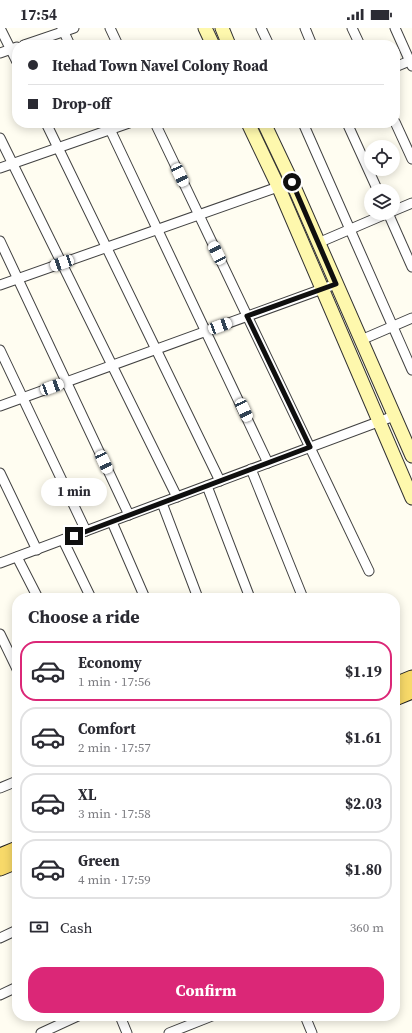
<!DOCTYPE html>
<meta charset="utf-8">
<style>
body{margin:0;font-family:"Source Serif 4",serif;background:#f2f2f3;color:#2b2b33;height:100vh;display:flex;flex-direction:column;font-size:15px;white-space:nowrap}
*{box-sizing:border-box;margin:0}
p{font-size:13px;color:#7c7c81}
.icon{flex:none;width:22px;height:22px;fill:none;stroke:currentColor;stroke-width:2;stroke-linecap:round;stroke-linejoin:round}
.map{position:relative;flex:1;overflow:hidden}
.side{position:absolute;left:12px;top:565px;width:388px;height:428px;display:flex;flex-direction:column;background:#fff;border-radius:16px;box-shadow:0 2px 10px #0003}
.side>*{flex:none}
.banner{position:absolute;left:12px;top:12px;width:388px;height:88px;border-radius:16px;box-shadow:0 2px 10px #0003;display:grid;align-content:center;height:88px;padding:0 16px;background:#fff}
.buttons{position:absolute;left:364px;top:112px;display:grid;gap:8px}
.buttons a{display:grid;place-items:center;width:36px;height:36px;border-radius:50%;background:#fff;box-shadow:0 2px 10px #0003;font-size:20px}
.end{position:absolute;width:18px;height:18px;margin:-9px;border:5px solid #0f0f0f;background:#fff;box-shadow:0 0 0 2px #fff}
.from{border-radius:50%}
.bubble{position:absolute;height:28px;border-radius:14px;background:#fff;box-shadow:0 2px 10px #0003;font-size:13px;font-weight:700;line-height:28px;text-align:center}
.car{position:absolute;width:12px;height:24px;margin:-12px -6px;border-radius:5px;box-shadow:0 0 3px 1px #0007;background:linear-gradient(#fff 24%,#345 0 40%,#fff 0 76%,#345 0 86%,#fff 0)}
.banner b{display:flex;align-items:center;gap:14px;height:38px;font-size:15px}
.banner b+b{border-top:1px solid #e1e1e2}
.banner i{width:10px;height:10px;background:#2b2b33}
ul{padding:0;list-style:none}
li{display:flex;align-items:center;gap:12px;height:60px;margin:0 8px 6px;padding:0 8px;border:2px solid #e1e1e2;border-radius:16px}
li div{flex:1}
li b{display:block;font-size:15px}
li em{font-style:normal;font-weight:700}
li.current{border-color:#db2777}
li>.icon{width:36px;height:36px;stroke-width:1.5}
h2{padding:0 16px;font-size:18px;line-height:48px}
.pay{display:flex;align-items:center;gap:10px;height:44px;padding:0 16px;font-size:15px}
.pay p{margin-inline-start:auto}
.button{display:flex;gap:8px;margin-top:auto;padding:8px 16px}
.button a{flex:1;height:46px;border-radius:16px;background:#db2777;color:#fff;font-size:16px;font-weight:700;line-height:46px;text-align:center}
.status{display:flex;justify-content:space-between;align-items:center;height:28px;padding:0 20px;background:#fff;direction:ltr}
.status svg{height:11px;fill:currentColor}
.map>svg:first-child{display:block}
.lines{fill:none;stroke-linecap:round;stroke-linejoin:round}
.street-casing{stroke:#424242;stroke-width:11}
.secondary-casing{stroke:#313131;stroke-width:15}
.primary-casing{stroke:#202020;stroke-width:17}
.street{stroke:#fff;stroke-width:9}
.secondary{stroke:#fef8ad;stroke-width:13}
.primary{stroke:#f7d969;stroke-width:15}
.route{stroke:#0f0f0f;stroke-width:5}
</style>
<div class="status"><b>17:54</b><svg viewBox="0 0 49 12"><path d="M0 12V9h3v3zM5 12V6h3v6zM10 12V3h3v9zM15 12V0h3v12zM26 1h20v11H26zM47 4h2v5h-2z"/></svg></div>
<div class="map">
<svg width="412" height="1005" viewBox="0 0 412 1005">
<rect width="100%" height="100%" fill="#fffdf1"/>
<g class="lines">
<defs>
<g id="street">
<polyline points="0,0 17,34"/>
<polyline points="62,0 70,17"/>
<polyline points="110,0 118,17"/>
<polyline points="261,0 269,17"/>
<polyline points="305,0 312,17"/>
<polyline points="352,0 360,17"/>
<polyline points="395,0 412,38"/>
<polyline points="24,17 74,0"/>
<polyline points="0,25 17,19"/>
<polyline points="395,39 412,32"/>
<polyline points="395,94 412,131"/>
<polyline points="46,95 220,453"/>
<polyline points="107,95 268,435"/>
<polyline points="155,95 369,543"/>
<polyline points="303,95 412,342"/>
<polyline points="347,95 378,163"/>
<polyline points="0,110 177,469"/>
<polyline points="0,140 129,95"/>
<polyline points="393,183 412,175"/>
<polyline points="388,185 412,239"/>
<polyline points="0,213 129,487"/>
<polyline points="318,215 388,185"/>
<polyline points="0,257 292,154"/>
<polyline points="361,312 412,290"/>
<polyline points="0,322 86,503"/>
<polyline points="0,378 336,256"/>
<polyline points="251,441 303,570"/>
<polyline points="0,445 37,522"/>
<polyline points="207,458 250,570"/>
<polyline points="162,475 198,570"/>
<polyline points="112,494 145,570"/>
<polyline points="63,512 91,570"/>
<polyline points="17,529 38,570"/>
<polyline points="0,535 394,388"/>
<polyline points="0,606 17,641"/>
<polyline points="0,760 17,753"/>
<polyline points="0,910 17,902"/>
<polyline points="0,967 17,959"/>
<polyline points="120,988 127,1005"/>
<polyline points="305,988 312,1005"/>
<polyline points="41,1005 78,988"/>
<polyline points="169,1005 212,988"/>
</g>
<g id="secondary">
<polyline points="205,0 213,17"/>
<polyline points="222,0 229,17"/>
<polyline points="248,95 278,158 412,470"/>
<polyline points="264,95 292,154 412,428"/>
</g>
<g id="primary">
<polyline points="395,657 412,650"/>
<polyline points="395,670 412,663"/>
<polyline points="0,828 17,821"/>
<polyline points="0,840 17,833"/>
</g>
</defs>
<!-- street casing -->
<use href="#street" class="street-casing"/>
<!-- secondary casing -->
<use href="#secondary" class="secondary-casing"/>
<!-- primary casing -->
<use href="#primary" class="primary-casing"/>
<!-- street -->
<use href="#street" class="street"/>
<!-- secondary -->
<use href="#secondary" class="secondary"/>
<!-- primary -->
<use href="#primary" class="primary"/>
</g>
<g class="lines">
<!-- route -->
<polyline class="route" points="74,508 310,419 247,288 336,256 292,154"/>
</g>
</svg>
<div class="buttons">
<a><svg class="icon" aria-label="locate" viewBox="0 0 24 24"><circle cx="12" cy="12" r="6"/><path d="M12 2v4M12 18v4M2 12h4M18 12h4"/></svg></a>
<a><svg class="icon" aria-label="layers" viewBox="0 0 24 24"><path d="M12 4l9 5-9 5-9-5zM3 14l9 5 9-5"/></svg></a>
</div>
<i class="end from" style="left:292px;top:154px"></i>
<i class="end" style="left:74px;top:508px"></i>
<div class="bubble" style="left:41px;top:450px;width:66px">1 min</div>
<i class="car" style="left:180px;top:147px;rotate:155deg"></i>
<i class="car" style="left:217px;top:225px;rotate:334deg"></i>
<i class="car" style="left:62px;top:235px;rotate:251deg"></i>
<i class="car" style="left:220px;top:298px;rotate:70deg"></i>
<i class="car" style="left:52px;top:359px;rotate:70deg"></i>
<i class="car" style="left:244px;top:382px;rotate:155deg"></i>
<i class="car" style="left:104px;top:434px;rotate:155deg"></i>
<div class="banner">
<b><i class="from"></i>Itehad Town Navel Colony Road</b>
<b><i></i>Drop-off</b>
</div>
<section class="side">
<h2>Choose a ride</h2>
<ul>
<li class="current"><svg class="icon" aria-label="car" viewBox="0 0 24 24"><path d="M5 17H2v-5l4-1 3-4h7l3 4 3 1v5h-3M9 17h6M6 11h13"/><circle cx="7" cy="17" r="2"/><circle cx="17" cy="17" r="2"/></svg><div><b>Economy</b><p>1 min · 17:56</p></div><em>$1.19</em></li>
<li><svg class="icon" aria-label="car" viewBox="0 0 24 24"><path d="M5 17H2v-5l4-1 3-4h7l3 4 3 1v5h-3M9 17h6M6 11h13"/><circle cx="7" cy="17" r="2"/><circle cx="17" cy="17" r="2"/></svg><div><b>Comfort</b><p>2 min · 17:57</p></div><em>$1.61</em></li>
<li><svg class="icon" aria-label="car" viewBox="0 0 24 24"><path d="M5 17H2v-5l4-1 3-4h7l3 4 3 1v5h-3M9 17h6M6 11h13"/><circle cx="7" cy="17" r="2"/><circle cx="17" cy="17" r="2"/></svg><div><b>XL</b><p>3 min · 17:58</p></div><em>$2.03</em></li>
<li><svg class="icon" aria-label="car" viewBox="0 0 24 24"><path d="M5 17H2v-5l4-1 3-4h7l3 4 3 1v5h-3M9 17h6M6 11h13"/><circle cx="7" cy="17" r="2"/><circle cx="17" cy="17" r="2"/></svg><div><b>Green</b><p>4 min · 17:59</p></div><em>$1.80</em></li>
</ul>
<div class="pay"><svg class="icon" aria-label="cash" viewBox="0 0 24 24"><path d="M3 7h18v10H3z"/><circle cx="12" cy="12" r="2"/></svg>Cash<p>360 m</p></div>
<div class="button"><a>Confirm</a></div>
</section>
</div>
